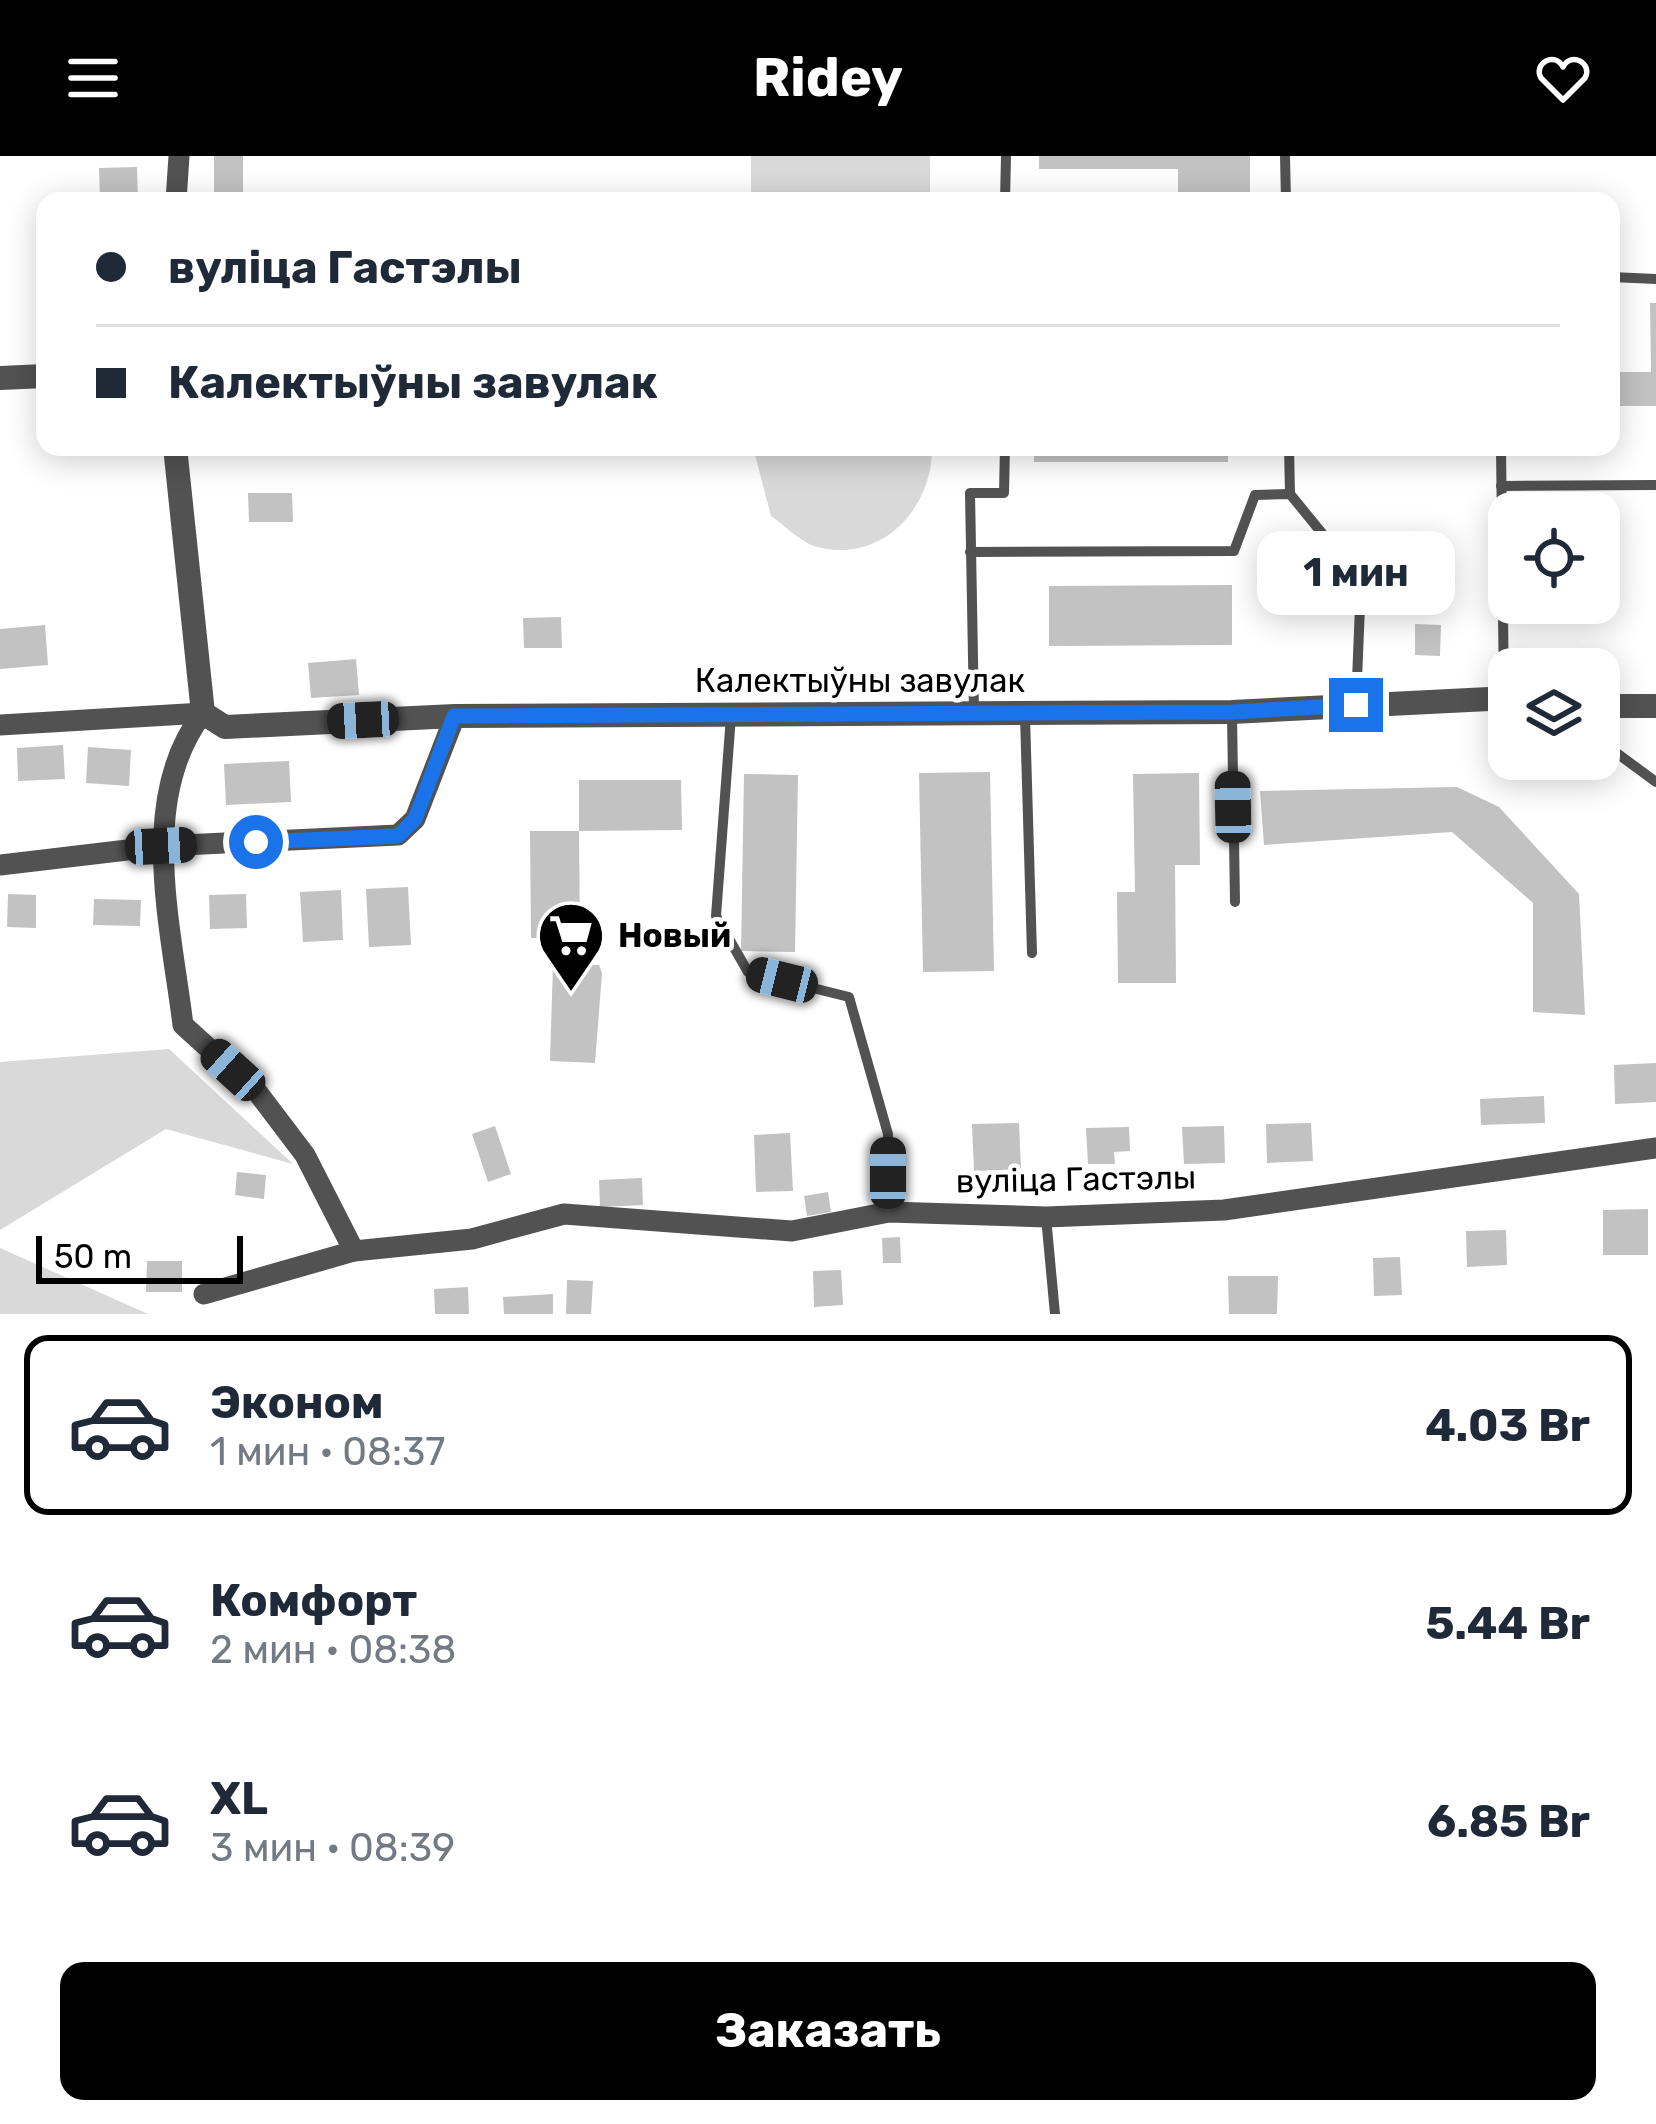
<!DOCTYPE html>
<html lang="ru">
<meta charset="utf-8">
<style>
body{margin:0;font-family:Rubik,sans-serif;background:#f2f2f3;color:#1f2937;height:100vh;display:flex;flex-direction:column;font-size:45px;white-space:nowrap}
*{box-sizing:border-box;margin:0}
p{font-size:39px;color:#747a83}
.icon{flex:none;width:66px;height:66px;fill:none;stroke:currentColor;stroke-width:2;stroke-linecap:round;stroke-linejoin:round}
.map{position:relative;height:1158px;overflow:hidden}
.side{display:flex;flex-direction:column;background:#fff;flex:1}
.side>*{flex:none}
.banner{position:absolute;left:36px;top:36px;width:1584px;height:264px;border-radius:24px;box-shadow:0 6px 30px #0003;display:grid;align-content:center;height:264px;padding:0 60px;background:#fff}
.tools{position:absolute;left:1488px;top:336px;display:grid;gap:24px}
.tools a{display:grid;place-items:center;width:132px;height:132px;border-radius:24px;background:#fff;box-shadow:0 6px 30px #0003;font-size:60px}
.scale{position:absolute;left:36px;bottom:30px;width:207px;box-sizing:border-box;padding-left:12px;border:6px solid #000;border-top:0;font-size:33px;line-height:42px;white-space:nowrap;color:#000;-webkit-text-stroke:9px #fff;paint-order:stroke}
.end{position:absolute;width:54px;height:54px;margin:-27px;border:15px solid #1a73e8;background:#fff;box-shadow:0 0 0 6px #fff}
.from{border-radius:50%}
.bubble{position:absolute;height:84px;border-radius:24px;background:#fff;box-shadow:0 6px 30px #0003;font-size:39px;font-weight:700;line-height:84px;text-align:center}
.car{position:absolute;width:36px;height:72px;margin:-36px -18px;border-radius:15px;box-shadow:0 0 9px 3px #0007;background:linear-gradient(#222 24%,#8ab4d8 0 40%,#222 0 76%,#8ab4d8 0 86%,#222 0)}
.banner b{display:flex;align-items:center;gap:42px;height:114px;font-size:45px}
.banner b+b{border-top:3px solid #e0e1e3}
.banner i{width:30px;height:30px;background:#1f2937}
ul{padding:21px 0 0;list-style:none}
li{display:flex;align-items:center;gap:36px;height:180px;margin:0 24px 18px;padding:0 36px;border:6px solid transparent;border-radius:24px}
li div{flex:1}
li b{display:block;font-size:45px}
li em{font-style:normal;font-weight:700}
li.selected{border-color:#000}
li>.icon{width:108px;height:108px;stroke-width:1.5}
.action{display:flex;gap:24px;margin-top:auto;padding:24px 60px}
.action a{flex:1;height:138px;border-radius:24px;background:#000;color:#fff;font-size:48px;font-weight:700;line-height:138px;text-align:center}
header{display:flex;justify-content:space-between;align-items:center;height:156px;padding:0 60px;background:#000;color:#fff;font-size:54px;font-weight:700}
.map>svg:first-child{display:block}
.green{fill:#d9d9d9}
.building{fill:#c2c2c2}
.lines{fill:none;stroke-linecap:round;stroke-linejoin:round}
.service{stroke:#525252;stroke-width:10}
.minor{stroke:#525252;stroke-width:21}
.tertiary{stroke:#525252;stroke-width:24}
.route{stroke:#1a73e8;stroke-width:15}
.labels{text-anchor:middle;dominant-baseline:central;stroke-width:9;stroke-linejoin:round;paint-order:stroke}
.street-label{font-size:33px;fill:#000;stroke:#fff}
.poi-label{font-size:33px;font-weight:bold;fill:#000;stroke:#fff;text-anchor:start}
</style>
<header><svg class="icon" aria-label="menu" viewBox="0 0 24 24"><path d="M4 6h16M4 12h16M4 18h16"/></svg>Ridey<svg class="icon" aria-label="heart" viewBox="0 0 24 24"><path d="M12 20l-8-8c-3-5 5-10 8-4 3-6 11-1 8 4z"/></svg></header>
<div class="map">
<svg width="1656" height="1158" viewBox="0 0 1656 1158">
<rect width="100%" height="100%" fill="#fff"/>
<!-- green -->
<g class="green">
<rect x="751" y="0" width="179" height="45"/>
<path d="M753,291H932C933,352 882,408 817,391C802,387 784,369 771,360Z"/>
<polygon points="169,893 293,1008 166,973 0,1074 0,906"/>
<polygon points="0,1092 148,1158 0,1158"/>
</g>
<!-- building -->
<g class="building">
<rect x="214" y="0" width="29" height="44"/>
<polygon points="1039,0 1250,0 1250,45 1178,45 1178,13 1039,13"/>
<polygon points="137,11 138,45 100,45 99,12"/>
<polygon points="1650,147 1656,147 1656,250 1611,250 1611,216 1651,216"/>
<rect x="1034" y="291" width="194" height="15"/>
<polygon points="248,337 292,337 293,366 249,366"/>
<polygon points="1232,429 1232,489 1049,490 1049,430"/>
<polygon points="561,461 562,492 524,492 523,462"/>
<polygon points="1415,468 1441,469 1440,500 1415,499"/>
<polygon points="45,469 48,509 0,513 0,473"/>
<polygon points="356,503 359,539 311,542 308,507"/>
<polygon points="63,589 65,623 18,625 17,592"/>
<polygon points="88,591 131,594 129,630 86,627"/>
<polygon points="289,605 291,646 226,649 224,608"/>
<polygon points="990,616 994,815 923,816 919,617"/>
<polygon points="1199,617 1200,709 1175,709 1176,827 1118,827 1117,736 1135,736 1133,618"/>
<polygon points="744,618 798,619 795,796 741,795"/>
<polygon points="579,624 681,624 682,674 579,675"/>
<polygon points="1457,631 1499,651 1579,738 1585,859 1533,856 1533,747 1452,676 1264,689 1260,635"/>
<polygon points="530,675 579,675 580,782 531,782"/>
<polygon points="408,731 411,789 369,791 366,733"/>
<polygon points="341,734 343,784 303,786 300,736"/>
<polygon points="8,738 36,739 36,772 7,771"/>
<polygon points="246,738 247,772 210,773 209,739"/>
<polygon points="94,743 141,744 140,770 93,769"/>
<polygon points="553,808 599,809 602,817 595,907 550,905"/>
<polygon points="1656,907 1656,946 1615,948 1614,909"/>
<polygon points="1544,940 1545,967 1481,969 1480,943"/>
<polygon points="1019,967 1021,1013 974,1015 972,968"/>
<polygon points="1311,967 1313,1005 1267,1007 1266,968"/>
<polygon points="495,970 511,1018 488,1026 472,978"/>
<polygon points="1224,970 1225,1007 1184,1008 1182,971"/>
<polygon points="1129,971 1130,995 1114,996 1115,1008 1088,1008 1086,972"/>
<polygon points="790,977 793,1035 756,1036 754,979"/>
<polygon points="237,1016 266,1019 264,1043 235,1039"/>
<polygon points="642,1022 643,1049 600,1051 599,1024"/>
<polygon points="828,1036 831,1056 807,1060 804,1040"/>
<polygon points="1648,1053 1648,1099 1603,1099 1603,1054"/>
<polygon points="1506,1074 1507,1109 1467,1111 1466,1075"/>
<polygon points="900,1081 901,1107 883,1107 882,1082"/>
<polygon points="1400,1101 1402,1139 1374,1140 1373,1102"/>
<polygon points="147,1105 182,1105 182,1136 146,1136"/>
<polygon points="841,1114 843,1149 814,1151 813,1115"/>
<polygon points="1228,1120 1278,1120 1277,1158 1229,1158"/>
<polygon points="567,1124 593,1125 591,1158 566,1158"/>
<polygon points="468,1131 469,1158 435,1158 434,1133"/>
<polygon points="553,1138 553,1158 504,1158 503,1141"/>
</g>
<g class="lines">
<!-- service -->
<g class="service">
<polyline points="1285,0 1286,45"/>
<polyline points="1005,45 1006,0"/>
<polyline points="1611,121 1656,123"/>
<polyline points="1289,291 1290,338"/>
<polyline points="1501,291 1504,541"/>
<polyline points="1501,330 1656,329"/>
<polyline points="970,396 1234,395 1255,339 1290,338 1361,425 1356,549"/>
<polyline points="974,556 970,337 1004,337 1005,291"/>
<polyline points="1232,559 1235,746"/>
<polyline points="731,560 716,760 748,816 849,841 888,978 889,1056"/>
<polyline points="1025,560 1032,797"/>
<polyline points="1599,584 1656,626"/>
<polyline points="1046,1061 1055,1158"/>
</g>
<!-- minor -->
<g class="minor">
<polyline points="176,45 179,0"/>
<path d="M203,557C137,642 171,770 183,869L258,937L305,999L354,1095"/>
<polyline points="0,569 203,557"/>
<polyline points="0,709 161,690 398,679 415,663 455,560"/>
<polyline points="204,1138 354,1095 472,1083 564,1058 792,1075 889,1056 1046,1061 1224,1054 1656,992"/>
</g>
<!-- tertiary -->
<g class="tertiary">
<polyline points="0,222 45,220"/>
<polyline points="175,291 203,557 225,571 455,560 1232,556 1509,542"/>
<polyline points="1599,550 1656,550"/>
</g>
</g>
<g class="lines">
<!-- route -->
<polyline class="route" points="256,686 398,680 415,663 454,560 1232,556 1356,549"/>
</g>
<!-- icons -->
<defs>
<symbol id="supermarket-pin" viewBox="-11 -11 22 30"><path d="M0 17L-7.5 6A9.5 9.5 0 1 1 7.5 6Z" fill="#000" stroke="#fff"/><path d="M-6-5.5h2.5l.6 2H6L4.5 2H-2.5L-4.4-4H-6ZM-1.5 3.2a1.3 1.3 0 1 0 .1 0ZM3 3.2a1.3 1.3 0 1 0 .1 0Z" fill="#fff"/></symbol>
</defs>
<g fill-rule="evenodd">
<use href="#supermarket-pin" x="533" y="741" width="76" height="104"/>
</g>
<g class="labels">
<!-- street labels -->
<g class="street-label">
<text x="860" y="524">Калектыўны завулак</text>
<text transform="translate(1076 1023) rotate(-1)">вуліца Гастэлы</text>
</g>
<!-- poi labels -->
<g class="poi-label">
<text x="618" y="779">Новый</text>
</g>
</g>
</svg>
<div class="tools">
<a><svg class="icon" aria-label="locate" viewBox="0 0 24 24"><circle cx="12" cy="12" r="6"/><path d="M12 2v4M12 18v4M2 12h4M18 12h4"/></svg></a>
<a><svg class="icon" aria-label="layers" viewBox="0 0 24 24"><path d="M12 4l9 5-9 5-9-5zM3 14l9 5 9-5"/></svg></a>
</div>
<div class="scale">50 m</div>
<i class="end from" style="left:256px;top:686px"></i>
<i class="end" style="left:1356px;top:549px"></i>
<div class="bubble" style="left:1257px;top:375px;width:198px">1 мин</div>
<i class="car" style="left:363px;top:564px;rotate:267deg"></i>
<i class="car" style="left:1233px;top:651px;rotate:359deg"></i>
<i class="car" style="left:161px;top:690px;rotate:87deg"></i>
<i class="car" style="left:782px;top:824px;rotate:284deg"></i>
<i class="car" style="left:233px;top:914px;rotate:312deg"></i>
<i class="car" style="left:888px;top:1017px;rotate:0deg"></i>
<div class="banner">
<b><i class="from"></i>вуліца Гастэлы</b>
<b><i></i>Калектыўны завулак</b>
</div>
</div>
<section class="side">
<ul>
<li class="selected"><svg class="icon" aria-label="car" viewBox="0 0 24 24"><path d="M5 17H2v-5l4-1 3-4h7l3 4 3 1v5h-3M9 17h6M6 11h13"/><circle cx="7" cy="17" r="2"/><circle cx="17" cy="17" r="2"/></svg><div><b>Эконом</b><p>1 мин · 08:37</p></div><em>4.03 Br</em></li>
<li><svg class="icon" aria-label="car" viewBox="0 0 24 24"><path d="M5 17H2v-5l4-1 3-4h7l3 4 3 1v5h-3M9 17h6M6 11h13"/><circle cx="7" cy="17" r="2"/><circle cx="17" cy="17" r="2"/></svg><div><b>Комфорт</b><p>2 мин · 08:38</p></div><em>5.44 Br</em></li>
<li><svg class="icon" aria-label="car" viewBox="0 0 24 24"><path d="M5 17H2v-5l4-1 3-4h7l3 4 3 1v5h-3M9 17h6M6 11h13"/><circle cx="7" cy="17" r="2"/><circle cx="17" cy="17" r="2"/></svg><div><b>XL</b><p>3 мин · 08:39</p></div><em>6.85 Br</em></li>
</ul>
<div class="action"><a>Заказать</a></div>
</section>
